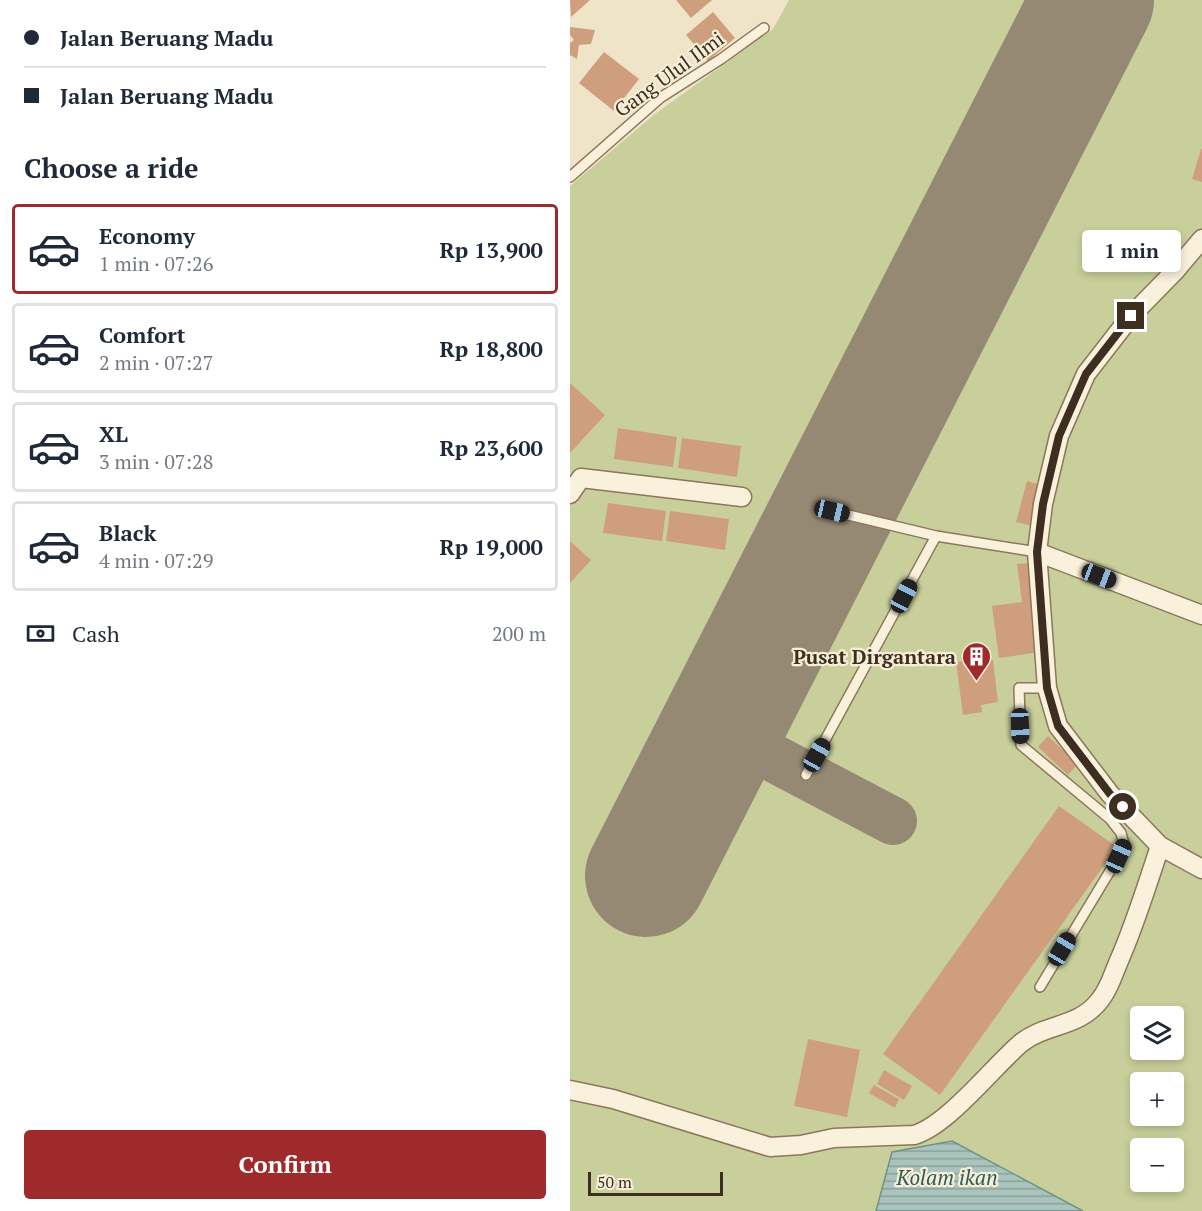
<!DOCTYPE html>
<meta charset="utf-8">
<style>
body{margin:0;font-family:"PT Serif",serif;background:#f6f6f7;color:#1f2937;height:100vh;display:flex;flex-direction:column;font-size:22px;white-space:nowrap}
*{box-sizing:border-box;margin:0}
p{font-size:20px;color:#747a83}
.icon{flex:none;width:33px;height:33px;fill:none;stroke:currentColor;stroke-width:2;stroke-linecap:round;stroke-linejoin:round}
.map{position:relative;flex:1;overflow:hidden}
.sheet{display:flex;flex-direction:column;background:#fff;width:570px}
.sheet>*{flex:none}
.hud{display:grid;align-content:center;height:132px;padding:0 24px;background:#fff}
.controls{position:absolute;left:560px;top:1006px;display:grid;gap:12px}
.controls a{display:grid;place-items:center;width:54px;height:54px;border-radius:6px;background:#fff;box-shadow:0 3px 9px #0003;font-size:30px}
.scale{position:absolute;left:18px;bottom:15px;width:135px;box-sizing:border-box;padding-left:6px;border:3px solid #3d2e20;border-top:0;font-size:16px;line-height:21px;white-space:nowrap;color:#3d2e20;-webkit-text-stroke:4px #f7eed8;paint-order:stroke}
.end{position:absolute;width:27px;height:27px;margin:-14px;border:8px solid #3d2e20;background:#fff;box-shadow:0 0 0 3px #fff}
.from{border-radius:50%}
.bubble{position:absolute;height:42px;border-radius:6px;background:#fff;box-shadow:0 3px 9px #0003;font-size:20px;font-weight:700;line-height:42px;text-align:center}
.car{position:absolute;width:18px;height:36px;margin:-18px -9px;border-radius:8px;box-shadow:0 0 4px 2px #0007;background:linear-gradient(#222 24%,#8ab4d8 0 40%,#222 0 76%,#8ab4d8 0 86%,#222 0)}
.hud b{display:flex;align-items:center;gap:21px;height:57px;font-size:22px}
.hud b+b{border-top:2px solid #e0e1e3}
.hud i{width:15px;height:15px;background:#1f2937}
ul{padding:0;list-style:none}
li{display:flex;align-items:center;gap:18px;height:90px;margin:0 12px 9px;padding:0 12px;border:3px solid #e0e1e3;border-radius:6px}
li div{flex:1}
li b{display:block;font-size:22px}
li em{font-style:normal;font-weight:700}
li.current{border-color:#9e2a2b}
li>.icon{width:54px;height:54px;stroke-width:1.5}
h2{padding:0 24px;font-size:27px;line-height:72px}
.pay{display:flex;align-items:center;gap:15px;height:66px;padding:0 24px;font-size:22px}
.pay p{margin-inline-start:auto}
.cta{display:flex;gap:12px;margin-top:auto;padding:12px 24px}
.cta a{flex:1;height:69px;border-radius:6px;background:#9e2a2b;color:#fff;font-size:24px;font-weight:700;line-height:69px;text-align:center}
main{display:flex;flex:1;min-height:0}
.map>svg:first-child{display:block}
.green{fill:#c9cf9b;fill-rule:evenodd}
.water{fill:url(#water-rules);stroke:#6f938a;stroke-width:1.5}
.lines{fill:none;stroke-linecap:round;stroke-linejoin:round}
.taxiway{stroke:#968974;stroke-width:48}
.runway{stroke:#968974;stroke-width:122}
.building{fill:#cf9f7d}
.service-casing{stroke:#8d765c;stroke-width:12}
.minor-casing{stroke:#8d765c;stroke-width:21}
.service{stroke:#faf1dc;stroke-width:9}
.minor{stroke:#faf1dc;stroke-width:18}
.route{stroke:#3d2e20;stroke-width:8}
.labels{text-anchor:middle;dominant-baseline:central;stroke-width:4.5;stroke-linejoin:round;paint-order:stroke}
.street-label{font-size:20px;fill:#3d2e20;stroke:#f7eed8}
.poi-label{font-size:20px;font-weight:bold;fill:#3d2e20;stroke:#f7eed8;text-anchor:end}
.water-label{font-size:21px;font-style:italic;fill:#2f5d5a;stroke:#f7eed8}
</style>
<main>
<section class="sheet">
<div class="hud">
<b><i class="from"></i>Jalan Beruang Madu</b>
<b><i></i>Jalan Beruang Madu</b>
</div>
<h2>Choose a ride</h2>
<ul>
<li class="current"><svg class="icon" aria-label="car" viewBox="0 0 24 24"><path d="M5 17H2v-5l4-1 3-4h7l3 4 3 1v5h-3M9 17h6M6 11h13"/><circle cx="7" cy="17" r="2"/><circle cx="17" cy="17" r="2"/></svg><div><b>Economy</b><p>1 min · 07:26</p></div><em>Rp 13,900</em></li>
<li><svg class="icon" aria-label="car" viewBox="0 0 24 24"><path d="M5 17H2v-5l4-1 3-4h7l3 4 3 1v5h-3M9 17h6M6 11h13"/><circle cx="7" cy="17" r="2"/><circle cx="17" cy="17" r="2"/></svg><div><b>Comfort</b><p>2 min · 07:27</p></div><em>Rp 18,800</em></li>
<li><svg class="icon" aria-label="car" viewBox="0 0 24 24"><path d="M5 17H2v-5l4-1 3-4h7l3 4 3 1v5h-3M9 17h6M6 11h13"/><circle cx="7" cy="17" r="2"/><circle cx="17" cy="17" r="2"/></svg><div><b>XL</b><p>3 min · 07:28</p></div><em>Rp 23,600</em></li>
<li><svg class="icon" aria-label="car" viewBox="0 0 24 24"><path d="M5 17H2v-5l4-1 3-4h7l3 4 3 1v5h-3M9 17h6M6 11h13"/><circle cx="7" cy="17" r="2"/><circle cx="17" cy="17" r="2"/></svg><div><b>Black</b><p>4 min · 07:29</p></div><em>Rp 19,000</em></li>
</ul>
<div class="pay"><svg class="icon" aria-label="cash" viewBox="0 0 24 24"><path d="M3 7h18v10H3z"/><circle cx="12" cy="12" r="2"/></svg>Cash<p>200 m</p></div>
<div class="cta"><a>Confirm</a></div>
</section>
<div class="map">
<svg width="632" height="1211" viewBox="0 0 632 1211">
<defs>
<pattern id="water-rules" width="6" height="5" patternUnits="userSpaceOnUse" patternTransform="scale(1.5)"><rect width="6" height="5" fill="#a9c4bc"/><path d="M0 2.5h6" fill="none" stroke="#8ba098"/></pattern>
</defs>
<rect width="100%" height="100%" fill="#f0e4c8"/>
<!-- green -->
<path class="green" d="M219,0H632V1211H0V186L85,114L203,29ZM570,1017H603V1050H570ZM570,1083H603V1116H570ZM570,1149H603V1182H570Z"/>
<!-- water -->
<polygon class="water" points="382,1141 513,1211 306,1211 322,1152"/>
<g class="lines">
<!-- taxiway -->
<polyline class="taxiway" points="150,730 323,821"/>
<!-- runway -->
<polyline class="runway" points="76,876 523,0"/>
</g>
<!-- building -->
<g class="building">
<polygon points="0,0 20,0 1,17"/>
<polygon points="106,0 142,0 121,18"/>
<polygon points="143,12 165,38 138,61 116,35"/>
<polygon points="0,27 25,30 21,44 9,45 7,59 0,55 0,43 4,40 0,35"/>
<polygon points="34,52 69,79 44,111 9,83"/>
<polygon points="631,149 632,149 632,182 622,179"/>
<polygon points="0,383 35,415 0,453"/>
<polygon points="48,428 107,437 103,467 44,459"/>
<polygon points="112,438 171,446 167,477 108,468"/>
<polygon points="457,481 475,486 463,526 446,522"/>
<polygon points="38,503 96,511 92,541 33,533"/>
<polygon points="100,511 159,519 155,550 96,541"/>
<polygon points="0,541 21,560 0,583"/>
<polygon points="459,563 470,652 429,658 422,606 452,602 447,564"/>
<polygon points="406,659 406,662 423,660 428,702 411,705 412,712 393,715 386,662"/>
<polygon points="478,736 508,764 498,775 468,747"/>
<polygon points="489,806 547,847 370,1095 313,1054"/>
<polygon points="238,1039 290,1050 277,1117 224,1106"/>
<polygon points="314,1070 342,1086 334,1100 307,1084"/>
<polygon points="304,1085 329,1099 325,1108 299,1093"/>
</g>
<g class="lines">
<defs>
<g id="service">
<polyline points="0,177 90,98 151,59 194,28"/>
<polyline points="262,511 366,536 467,552"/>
<polyline points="236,775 366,536"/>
<polyline points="470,987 549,856 554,844 551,833 540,819 451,745 449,688 477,688"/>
</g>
<g id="minor">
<polyline points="632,239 605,271 561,316 516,374 489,436 473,504 467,552 477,688 488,726 540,794 590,846 632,869"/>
<polyline points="0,494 11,478 172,497"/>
<polyline points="467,552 632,615"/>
<path d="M0,1090L43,1099L200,1147L231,1145L264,1138L344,1135C377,1126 423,1067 451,1043C476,1023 509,1028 530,1000C539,989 543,975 548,963C565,925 577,885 590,846"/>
</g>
</defs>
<!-- service casing -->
<use href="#service" class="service-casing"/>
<!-- minor casing -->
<use href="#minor" class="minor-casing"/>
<!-- service -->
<use href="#service" class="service"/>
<!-- minor -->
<use href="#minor" class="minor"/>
</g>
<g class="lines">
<!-- route -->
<polyline class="route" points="553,807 540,794 488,726 477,688 467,552 473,504 489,436 516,374 561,316"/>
</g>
<!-- icons -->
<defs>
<symbol id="building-pin" viewBox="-11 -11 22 30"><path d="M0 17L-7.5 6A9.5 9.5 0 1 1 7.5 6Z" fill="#9e2a2b" stroke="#f7eed8"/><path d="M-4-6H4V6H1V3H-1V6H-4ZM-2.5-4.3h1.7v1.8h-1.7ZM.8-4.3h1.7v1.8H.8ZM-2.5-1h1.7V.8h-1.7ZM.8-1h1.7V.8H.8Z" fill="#fff"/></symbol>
</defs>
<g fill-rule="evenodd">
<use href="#building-pin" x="390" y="640" width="33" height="45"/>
</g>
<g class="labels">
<!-- street labels -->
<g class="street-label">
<text transform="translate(99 74) rotate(-36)">Gang Ulul Ilmi</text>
</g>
<!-- poi labels -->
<g class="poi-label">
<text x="386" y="656">Pusat Dirgantara</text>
</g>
<!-- water labels -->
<g class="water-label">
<text x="377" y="1177">Kolam ikan</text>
</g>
</g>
</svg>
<div class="controls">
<a><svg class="icon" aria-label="layers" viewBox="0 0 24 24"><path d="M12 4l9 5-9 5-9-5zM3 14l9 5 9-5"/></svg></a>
<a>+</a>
<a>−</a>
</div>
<div class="scale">50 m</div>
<i class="end from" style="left:553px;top:807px"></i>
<i class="end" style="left:561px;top:316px"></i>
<div class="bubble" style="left:512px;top:230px;width:99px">1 min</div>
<i class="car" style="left:262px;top:511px;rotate:103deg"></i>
<i class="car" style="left:529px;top:576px;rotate:111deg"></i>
<i class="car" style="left:334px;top:596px;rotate:28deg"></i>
<i class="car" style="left:450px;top:726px;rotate:178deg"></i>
<i class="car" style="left:247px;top:755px;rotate:29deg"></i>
<i class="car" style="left:549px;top:856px;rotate:24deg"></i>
<i class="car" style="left:492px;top:949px;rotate:31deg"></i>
</div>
</main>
